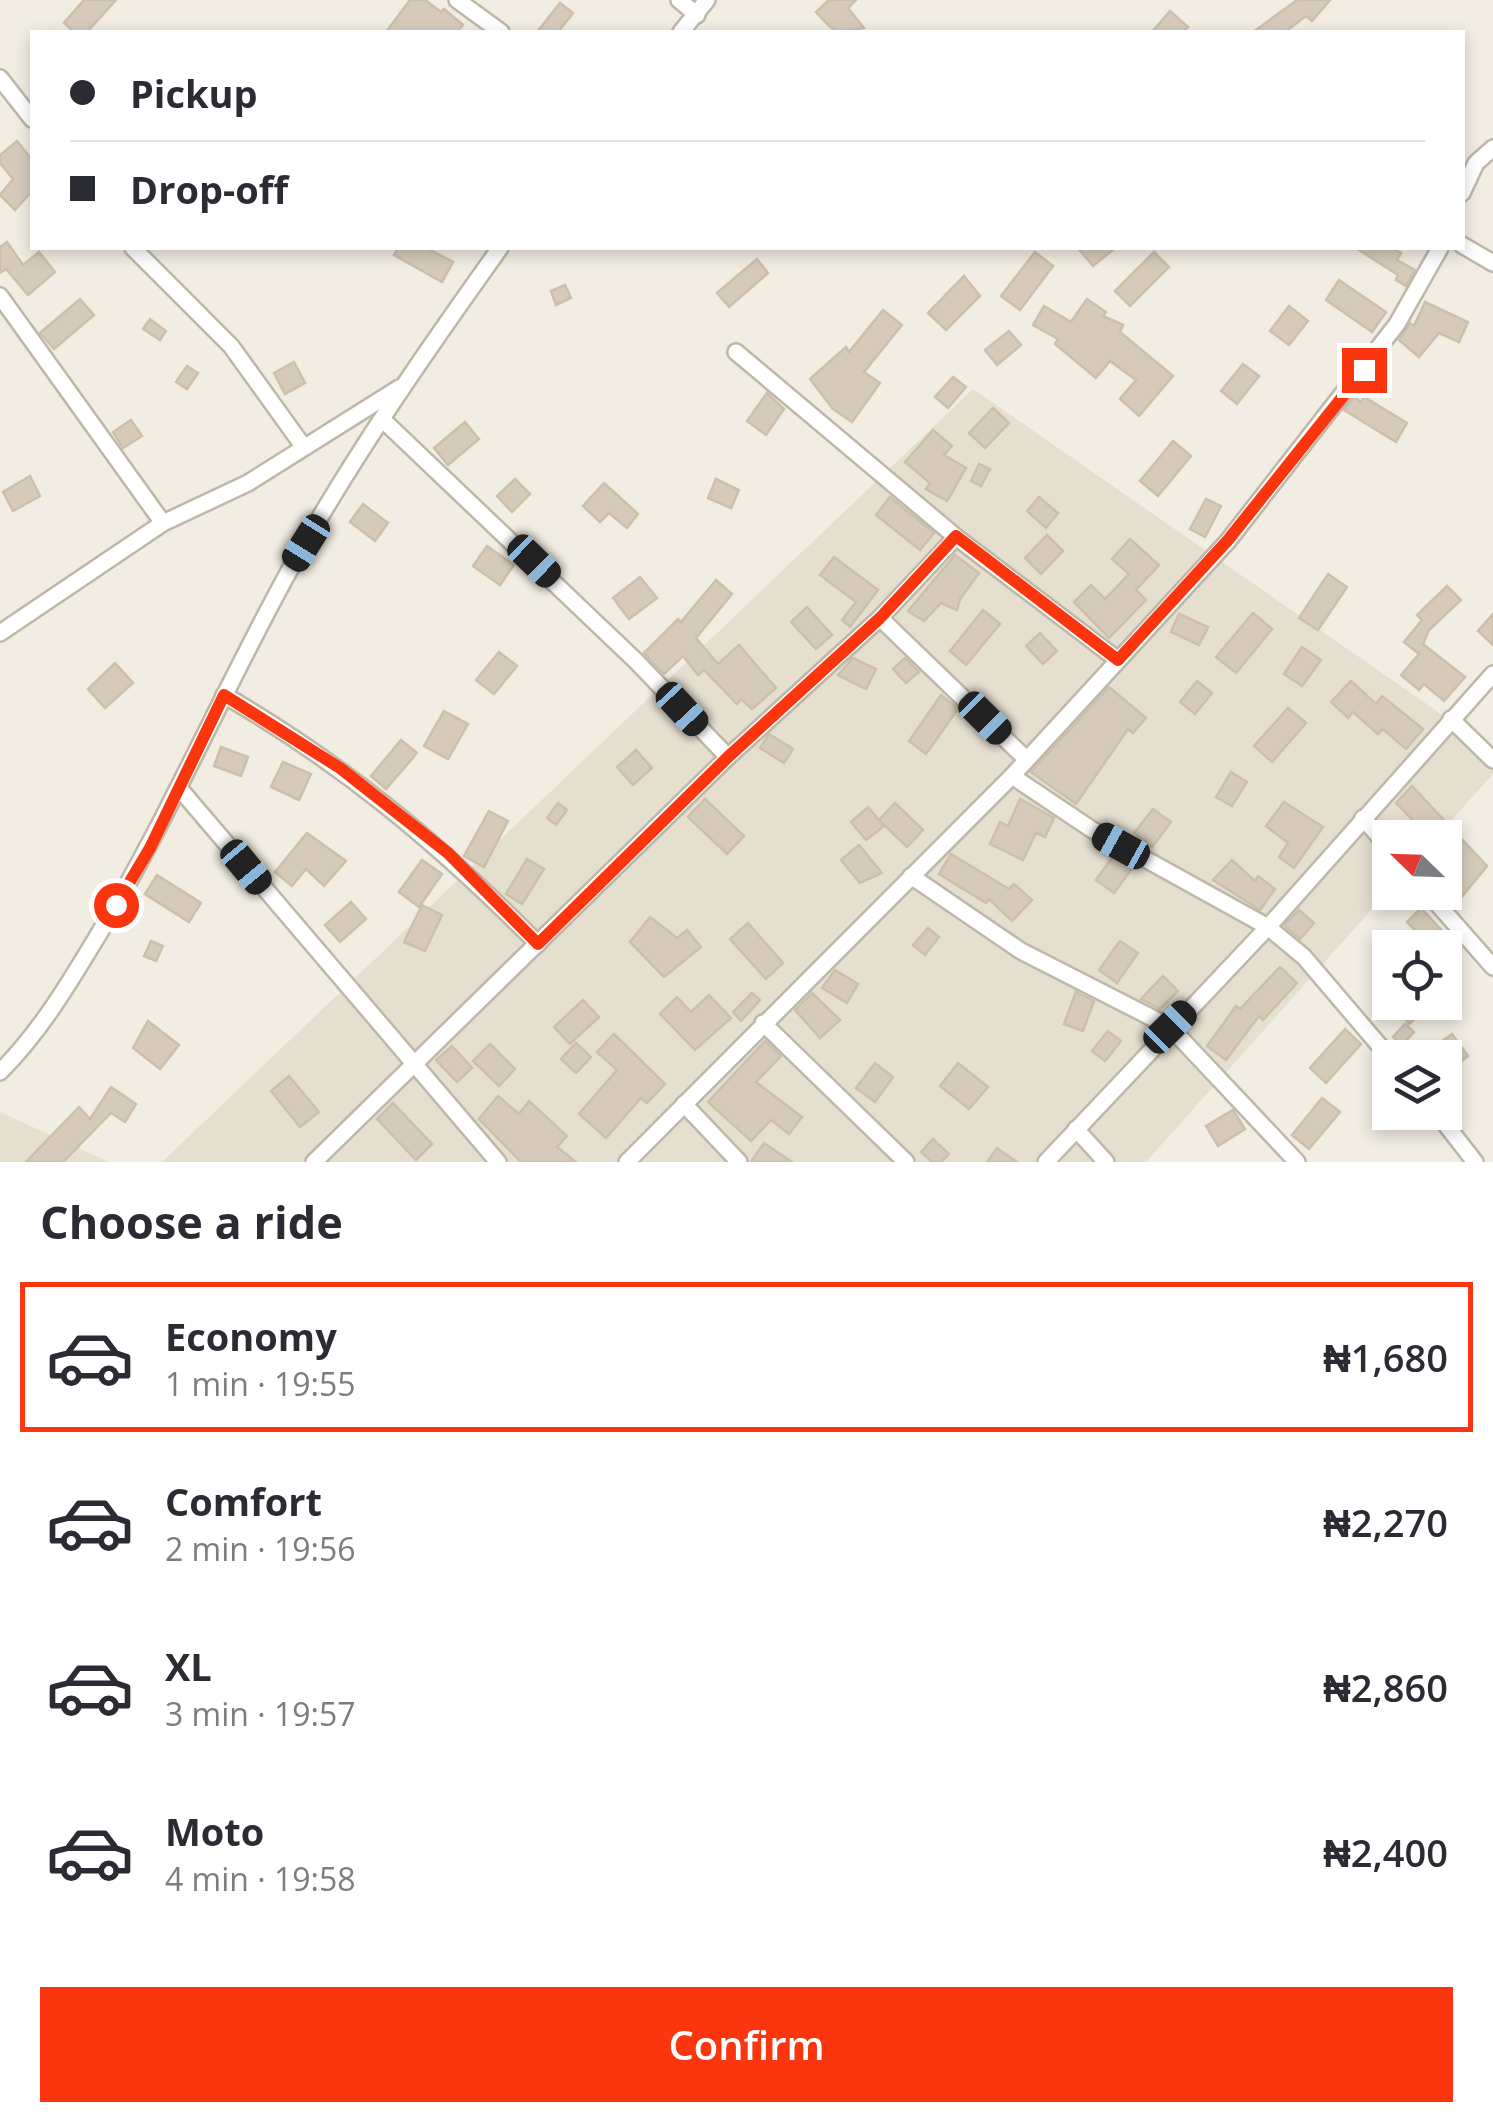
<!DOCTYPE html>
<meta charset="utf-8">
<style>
body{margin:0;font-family:"Open Sans",sans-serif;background:#f7f7f7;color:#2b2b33;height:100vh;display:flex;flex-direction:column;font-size:38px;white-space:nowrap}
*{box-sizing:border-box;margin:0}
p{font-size:32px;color:#7c7c81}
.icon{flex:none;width:55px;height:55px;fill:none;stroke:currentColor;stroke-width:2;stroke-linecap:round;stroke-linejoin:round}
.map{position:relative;height:1162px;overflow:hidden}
.drawer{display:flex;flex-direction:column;background:#fff;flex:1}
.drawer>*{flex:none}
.banner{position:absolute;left:30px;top:30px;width:1435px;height:220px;border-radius:0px;box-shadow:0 5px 15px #0003;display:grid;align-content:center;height:220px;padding:0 40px;background:#fff}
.needle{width:65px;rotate:293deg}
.buttons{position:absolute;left:1372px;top:820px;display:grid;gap:20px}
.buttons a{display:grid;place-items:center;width:90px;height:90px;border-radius:0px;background:#fff;box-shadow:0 5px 15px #0003;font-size:50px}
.end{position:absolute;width:45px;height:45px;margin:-22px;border:12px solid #fb360f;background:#fff;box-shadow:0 0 0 5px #fff}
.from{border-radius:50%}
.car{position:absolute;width:30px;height:60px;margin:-30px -15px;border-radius:12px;box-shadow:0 0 8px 2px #0007;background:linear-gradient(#222 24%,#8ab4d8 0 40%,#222 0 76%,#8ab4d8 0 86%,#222 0)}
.banner b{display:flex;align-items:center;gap:35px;height:95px;font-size:38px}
.banner b+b{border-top:2px solid #e1e1e2}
.banner i{width:25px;height:25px;background:#2b2b33}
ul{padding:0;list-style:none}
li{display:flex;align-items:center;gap:30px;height:150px;margin:0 20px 15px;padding:0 20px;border:5px solid transparent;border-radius:0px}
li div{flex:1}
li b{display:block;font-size:38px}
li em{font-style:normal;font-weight:600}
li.on{border-color:#fb360f}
li>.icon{width:90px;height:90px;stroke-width:1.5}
h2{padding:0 40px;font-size:45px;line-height:120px}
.primary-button{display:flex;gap:20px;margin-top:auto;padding:20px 40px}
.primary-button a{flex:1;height:115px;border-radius:0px;background:#fb360f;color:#fff;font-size:40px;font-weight:600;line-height:115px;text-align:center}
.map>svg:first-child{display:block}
.residential{fill:#e5dfd0}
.building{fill:#d6cbbb;stroke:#cdc0ab;stroke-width:2.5}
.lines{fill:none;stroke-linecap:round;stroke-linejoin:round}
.street-casing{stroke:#bfb7a8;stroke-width:20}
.street{stroke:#fff;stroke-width:15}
.route{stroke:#fb360f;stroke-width:12}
</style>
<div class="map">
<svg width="1493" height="1162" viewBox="0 0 1493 1162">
<rect width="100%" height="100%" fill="#f1ede2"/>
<!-- residential -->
<g class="residential">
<polygon points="973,389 1493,750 1493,774 1436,837 1390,838 1390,889 1146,1162 162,1162"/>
<polygon points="0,1112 109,1162 0,1162"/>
</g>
<!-- building -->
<g class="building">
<polygon points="84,0 116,0 87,32 74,32 64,23"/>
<polygon points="410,0 425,0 441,12 444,9 463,25 457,32 386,32"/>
<polygon points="829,0 856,0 848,8 864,28 838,32 829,26 816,12"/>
<polygon points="1297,0 1330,0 1312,21 1306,16 1285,32 1253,32"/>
<polygon points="560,3 573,13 558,32 537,32"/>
<polygon points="1170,11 1188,27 1183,32 1152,32"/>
<polygon points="17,141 32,160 32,191 15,210 0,195 13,179 0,163 0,155"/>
<polygon points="7,242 23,265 39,252 55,272 28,295 6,269 0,273 0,247"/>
<polygon points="398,248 427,248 453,262 442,282 394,255"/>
<polygon points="1078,248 1115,248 1093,266"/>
<polygon points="1356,248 1392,248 1401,253 1397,260 1415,270 1406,286 1396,280 1398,275"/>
<polygon points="1035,252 1053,266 1020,310 1001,296"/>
<polygon points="1154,252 1169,267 1130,306 1115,291"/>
<polygon points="757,259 768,273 729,307 717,293"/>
<polygon points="964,276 980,296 946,330 928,313"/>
<polygon points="1339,280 1386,312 1372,332 1326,300"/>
<polygon points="565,285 571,298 556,305 551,291"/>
<polygon points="80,299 94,315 54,349 40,333"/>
<polygon points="1087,299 1106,312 1103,316 1123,325 1120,332 1173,376 1139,416 1120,399 1136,380 1110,361 1096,378 1055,344 1058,339 1033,325 1044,306 1071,322"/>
<polygon points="1425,302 1468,322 1459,342 1439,333 1419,357 1399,340 1410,323 1414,326"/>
<polygon points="1289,306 1308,321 1289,345 1270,331"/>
<polygon points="883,310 902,325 864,372 880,383 852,422 833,409 810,379 846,347 849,352"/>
<polygon points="150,319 166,331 160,340 143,329"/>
<polygon points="1009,331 1021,345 997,365 985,350"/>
<polygon points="294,362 305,383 285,394 274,373"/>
<polygon points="1243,364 1259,376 1237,404 1221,391"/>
<polygon points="187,366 198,373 187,389 176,382"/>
<polygon points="953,377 966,387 948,408 935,397"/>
<polygon points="767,393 784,409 766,435 747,421"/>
<polygon points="1354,397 1361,402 1364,397 1407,423 1396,442 1344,410"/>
<polygon points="993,408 1009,423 985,448 969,433"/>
<polygon points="131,420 142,436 123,448 113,432"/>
<polygon points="465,422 479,439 448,465 434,448"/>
<polygon points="933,430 952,446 944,455 966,468 947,501 926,489 930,483 905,462"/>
<polygon points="1173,441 1191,456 1158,496 1140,481"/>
<polygon points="979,464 990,469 981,486 971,481"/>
<polygon points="30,476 40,496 13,511 3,492"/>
<polygon points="515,479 530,494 512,512 497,496"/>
<polygon points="716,479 739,490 731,508 708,498"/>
<polygon points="604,483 638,514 627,528 609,513 600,522 583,506"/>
<polygon points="890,497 934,533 920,550 876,515"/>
<polygon points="1039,497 1058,513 1046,528 1027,511"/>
<polygon points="1206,499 1221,506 1205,537 1190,529"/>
<polygon points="363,504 388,523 375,541 350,522"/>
<polygon points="1047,535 1063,551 1041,574 1025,558"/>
<polygon points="1130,539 1159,565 1136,590 1146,600 1109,638 1074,602 1091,585 1105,599 1129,574 1112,559"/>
<polygon points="487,546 514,565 500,585 473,566"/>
<polygon points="955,555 979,573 960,599 957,610 941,603 924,621 908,611"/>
<polygon points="834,557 878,590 850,627 842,620 856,602 820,575"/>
<polygon points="1328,574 1347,587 1318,630 1299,618"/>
<polygon points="640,577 657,598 629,619 613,598"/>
<polygon points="716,580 732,594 696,638 718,664 739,645 776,688 752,709 741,699 737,704 704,670 698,675 683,656 664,674 644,653 678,619 681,622"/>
<polygon points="1447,586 1461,600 1429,630 1423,644 1465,677 1444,701 1424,684 1419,690 1401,675 1419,654 1404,642 1422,620 1417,615"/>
<polygon points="807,607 832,635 816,649 791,622"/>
<polygon points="983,610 1000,624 966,665 950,651"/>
<polygon points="1253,613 1272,629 1236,673 1216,657"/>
<polygon points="1179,614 1208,627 1199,645 1171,632"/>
<polygon points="1493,614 1493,645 1478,631"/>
<polygon points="1040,633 1057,651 1043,664 1026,646"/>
<polygon points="1302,647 1321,660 1302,686 1284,674"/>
<polygon points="499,652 517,666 494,694 476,680"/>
<polygon points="853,658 876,669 866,689 838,675"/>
<polygon points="905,658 919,672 906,683 893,669"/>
<polygon points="115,663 133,683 105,708 88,689"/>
<polygon points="1197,681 1212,693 1195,714 1180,702"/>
<polygon points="1351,681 1376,704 1382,696 1423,729 1406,749 1383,729 1378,734 1353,712 1348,718 1331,702"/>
<polygon points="1109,687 1146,718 1133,733 1128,729 1076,804 1031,772"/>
<polygon points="941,695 958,709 926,754 909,741"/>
<polygon points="1288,708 1306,723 1272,762 1254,746"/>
<polygon points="444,711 468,724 448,759 424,746"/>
<polygon points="769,734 793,749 784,763 760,748"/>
<polygon points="401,740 417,753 386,789 371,776"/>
<polygon points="221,747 248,757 241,776 214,766"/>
<polygon points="636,750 652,768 633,785 617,767"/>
<polygon points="283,762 311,774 299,800 271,787"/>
<polygon points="1231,772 1247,782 1232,806 1216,797"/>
<polygon points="1412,786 1487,866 1456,904 1445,895 1445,838 1430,838 1396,803"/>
<polygon points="705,799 744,836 727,854 688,817"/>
<polygon points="1020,799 1054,818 1045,837 1036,833 1023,860 990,844 1000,822 1008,826"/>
<polygon points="1284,802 1323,827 1294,868 1279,857 1288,843 1266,826"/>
<polygon points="558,803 567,810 556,825 547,818"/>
<polygon points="895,803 923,830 907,847 879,820"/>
<polygon points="868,807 884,826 866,840 851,822"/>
<polygon points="1153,809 1171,822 1152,847 1134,833"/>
<polygon points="489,811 508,821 484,867 464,856"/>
<polygon points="307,833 346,861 324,886 306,869 292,886 275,872"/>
<polygon points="859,845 882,873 860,883 841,860"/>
<polygon points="951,854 1009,889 1014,884 1032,900 1012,921 989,899 986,903 939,874"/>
<polygon points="1114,855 1133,867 1114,893 1096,880"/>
<polygon points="527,859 544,869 522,904 506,894"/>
<polygon points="422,860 442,874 419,907 399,892"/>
<polygon points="1232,860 1255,881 1258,876 1275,889 1260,910 1213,880"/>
<polygon points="157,875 201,903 189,922 145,894"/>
<polygon points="351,902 366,919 340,942 325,925"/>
<polygon points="422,905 442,915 425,951 404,942"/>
<polygon points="1421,908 1459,949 1445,960 1445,948 1420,948 1427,942 1407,922"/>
<polygon points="1299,910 1314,923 1300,939 1284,925"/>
<polygon points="650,917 677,938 687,930 701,947 664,977 630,942"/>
<polygon points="748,923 783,963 766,979 730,939"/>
<polygon points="928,928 939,937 925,955 913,945"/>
<polygon points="151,941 163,946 156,961 144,956"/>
<polygon points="1120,941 1138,953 1117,983 1099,970"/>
<polygon points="1280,967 1297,983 1263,1020 1259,1016 1226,1060 1207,1046 1236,1006 1240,1009"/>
<polygon points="835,970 858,984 847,1003 822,988"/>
<polygon points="1163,976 1178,991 1160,1009 1141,999"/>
<polygon points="1076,992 1094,1001 1083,1031 1064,1024"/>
<polygon points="752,993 760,1000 741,1021 733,1012"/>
<polygon points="812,993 840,1020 820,1038 795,1010"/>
<polygon points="709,995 731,1018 695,1050 660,1014 677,997 691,1012"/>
<polygon points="583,1000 599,1017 570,1044 554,1027"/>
<polygon points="1392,1002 1434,1002 1409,1024"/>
<polygon points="148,1021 179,1045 160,1069 133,1048"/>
<polygon points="1405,1024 1414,1032 1402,1045 1393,1037"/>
<polygon points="1345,1029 1361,1044 1326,1083 1310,1068"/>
<polygon points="1108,1031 1121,1041 1105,1061 1092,1051"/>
<polygon points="614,1034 665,1084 647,1103 641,1098 606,1138 579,1114 617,1070 597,1052"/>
<polygon points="1452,1034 1468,1056 1445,1073 1445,1058 1419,1058"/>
<polygon points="765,1041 781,1056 756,1082 802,1117 789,1134 771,1120 751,1141 708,1102"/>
<polygon points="576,1043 591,1057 576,1073 561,1059"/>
<polygon points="490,1044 515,1069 499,1086 473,1061"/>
<polygon points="452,1046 472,1068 457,1082 436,1060"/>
<polygon points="875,1063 893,1077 875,1102 856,1088"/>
<polygon points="958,1063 988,1087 969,1109 940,1086"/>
<polygon points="289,1076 319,1112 300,1127 271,1091"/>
<polygon points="111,1087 136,1104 125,1122 111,1113 63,1162 26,1162 79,1107 90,1119"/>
<polygon points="498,1096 519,1114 529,1101 567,1136 557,1147 576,1162 521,1162 479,1119"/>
<polygon points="1322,1098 1340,1112 1309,1149 1292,1135"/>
<polygon points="393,1103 432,1144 416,1160 377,1119"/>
<polygon points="1233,1110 1245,1129 1218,1146 1206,1126"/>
<polygon points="933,1139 949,1154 941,1162 932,1162 921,1152"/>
<polygon points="764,1143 792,1162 751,1162"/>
<polygon points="997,1148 1017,1162 987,1162"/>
</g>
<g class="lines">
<defs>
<g id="street">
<polyline points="457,0 501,32"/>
<polyline points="679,0 697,15"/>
<polyline points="681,32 707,0"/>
<polyline points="0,78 32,119"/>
<polyline points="1462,193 1476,163 1493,148"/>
<polyline points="1462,245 1493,263"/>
<polyline points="133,248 231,346 303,446"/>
<polyline points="0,296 163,523"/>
<polyline points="736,352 956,537 1118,660"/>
<polyline points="383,420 636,661 728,757"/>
<polyline points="880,618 1026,759"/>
<polyline points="0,633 163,523 248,483 399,388"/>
<path d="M224,695C346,766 439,844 538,944"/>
<polyline points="1451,719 1493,760"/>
<polyline points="1012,776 1091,829 1268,927 1304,957 1390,1058"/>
<polyline points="179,788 498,1162"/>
<polyline points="1363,818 1390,849"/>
<polyline points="911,876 1021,951 1170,1027 1297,1162"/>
<polyline points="1427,892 1493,967"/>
<polyline points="763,1023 906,1162"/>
<path d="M0,1072C40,1032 68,985 97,937C168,819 222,693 288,573C349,462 427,350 500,248"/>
<polyline points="684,1104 739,1162"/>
<polyline points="1436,1112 1475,1162"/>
<polyline points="1076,1129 1106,1162"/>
<polyline points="314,1162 728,757 880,618 956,537"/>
<polyline points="627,1162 1012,776 1228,541 1397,324 1440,248"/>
<polyline points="1046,1162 1268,927 1493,674"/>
</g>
</defs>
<!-- street casing -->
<use href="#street" class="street-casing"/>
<!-- street -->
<use href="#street" class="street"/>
</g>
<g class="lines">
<!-- route -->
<polyline class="route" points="116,905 150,848 224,695 340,768 448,853 538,944 728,757 880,618 956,536 1118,660 1228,540 1364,370"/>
</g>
</svg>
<div class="buttons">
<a><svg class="needle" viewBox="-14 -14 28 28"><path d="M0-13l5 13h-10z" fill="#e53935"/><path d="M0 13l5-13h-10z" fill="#7c7c81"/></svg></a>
<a><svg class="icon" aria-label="locate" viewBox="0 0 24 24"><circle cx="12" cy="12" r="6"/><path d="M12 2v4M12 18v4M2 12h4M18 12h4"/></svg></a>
<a><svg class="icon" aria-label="layers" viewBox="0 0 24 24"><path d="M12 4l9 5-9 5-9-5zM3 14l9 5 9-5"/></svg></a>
</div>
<i class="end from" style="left:116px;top:905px"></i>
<i class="end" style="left:1364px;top:370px"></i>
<i class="car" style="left:306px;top:543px;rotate:212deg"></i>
<i class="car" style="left:534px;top:561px;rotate:134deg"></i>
<i class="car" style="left:682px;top:709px;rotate:137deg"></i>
<i class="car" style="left:985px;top:718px;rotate:135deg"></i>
<i class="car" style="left:1121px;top:846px;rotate:299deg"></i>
<i class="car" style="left:246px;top:867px;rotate:140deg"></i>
<i class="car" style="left:1170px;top:1027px;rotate:45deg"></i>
<div class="banner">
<b><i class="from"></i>Pickup</b>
<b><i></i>Drop-off</b>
</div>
</div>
<section class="drawer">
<h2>Choose a ride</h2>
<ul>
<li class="on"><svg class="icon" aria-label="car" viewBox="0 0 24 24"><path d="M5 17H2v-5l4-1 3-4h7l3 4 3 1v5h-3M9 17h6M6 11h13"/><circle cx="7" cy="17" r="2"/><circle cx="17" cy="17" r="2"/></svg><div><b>Economy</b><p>1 min · 19:55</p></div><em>₦1,680</em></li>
<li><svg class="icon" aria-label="car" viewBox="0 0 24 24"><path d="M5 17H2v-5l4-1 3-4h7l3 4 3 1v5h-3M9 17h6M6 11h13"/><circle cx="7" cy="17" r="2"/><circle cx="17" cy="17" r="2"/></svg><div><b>Comfort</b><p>2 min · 19:56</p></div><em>₦2,270</em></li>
<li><svg class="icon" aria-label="car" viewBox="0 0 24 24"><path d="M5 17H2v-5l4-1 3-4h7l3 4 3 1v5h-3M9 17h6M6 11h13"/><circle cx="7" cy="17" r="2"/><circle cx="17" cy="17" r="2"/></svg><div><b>XL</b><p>3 min · 19:57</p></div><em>₦2,860</em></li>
<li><svg class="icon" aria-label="car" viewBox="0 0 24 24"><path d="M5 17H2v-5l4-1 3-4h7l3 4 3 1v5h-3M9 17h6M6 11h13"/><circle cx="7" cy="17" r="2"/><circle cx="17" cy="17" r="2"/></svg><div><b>Moto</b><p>4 min · 19:58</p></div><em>₦2,400</em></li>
</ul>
<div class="primary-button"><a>Confirm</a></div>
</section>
